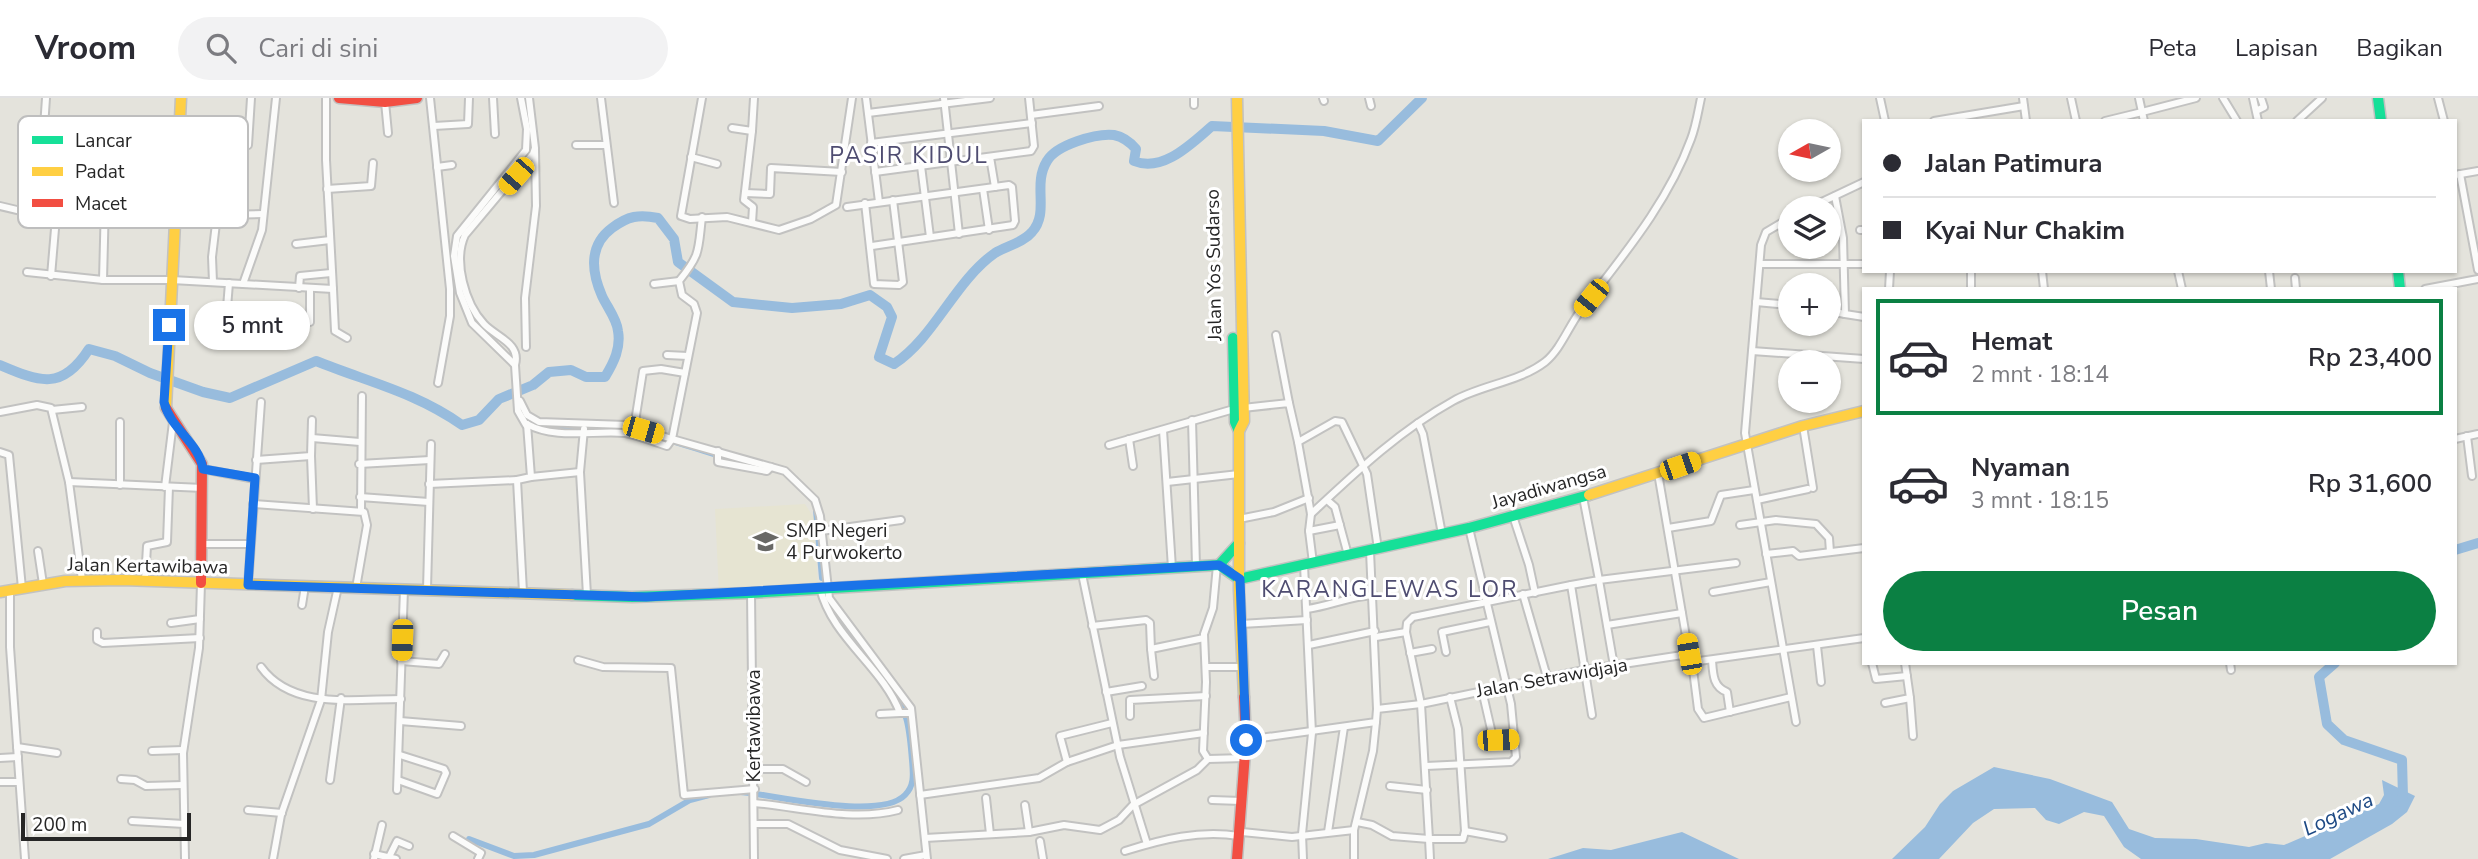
<!DOCTYPE html>
<html lang="id">
<meta charset="utf-8">
<style>
body{margin:0;font-family:"Nunito Sans",sans-serif;background:#f2f2f3;color:#2b2b33;height:100vh;display:flex;flex-direction:column;font-size:26px;white-space:nowrap}
*{box-sizing:border-box;margin:0}
p{font-size:23px;color:#7c7c81}
.icon{flex:none;width:38px;height:38px;fill:none;stroke:currentColor;stroke-width:2;stroke-linecap:round;stroke-linejoin:round}
.map{position:relative;flex:1;overflow:hidden}
.side{position:absolute;left:1862px;top:189px;width:595px;height:378px;display:flex;flex-direction:column;background:#fff;border-radius:0px;box-shadow:0 2px 5px #0004}
.side>*{flex:none}
.guide{position:absolute;left:1862px;top:21px;width:595px;height:154px;border-radius:0px;box-shadow:0 2px 5px #0004;display:grid;align-content:center;height:154px;padding:0 21px;background:#fff}
.needle{width:46px;rotate:261deg}
.tools{position:absolute;left:1778px;top:21px;display:grid;gap:14px}
.tools a{display:grid;place-items:center;width:63px;height:63px;border-radius:50%;background:#fff;box-shadow:0 2px 5px #0004;font-size:35px}
.scale{position:absolute;left:21px;bottom:18px;width:170px;box-sizing:border-box;padding-left:7px;border:4px solid #262626;border-top:0;font-size:19px;line-height:24px;white-space:nowrap;color:#262626;-webkit-text-stroke:5px #fff;paint-order:stroke}
.end{position:absolute;width:32px;height:32px;margin:-16px;border:9px solid #1a73e8;background:#fff;box-shadow:0 0 0 4px #fff}
.from{border-radius:50%}
.bubble{position:absolute;height:49px;border-radius:24px;background:#fff;box-shadow:0 2px 5px #0004;font-size:23px;font-weight:600;line-height:49px;text-align:center}
.car{position:absolute;width:21px;height:42px;margin:-21px -10px;border-radius:9px;box-shadow:0 0 5px 2px #0007;background:linear-gradient(#f5c518 24%,#345 0 40%,#f5c518 0 76%,#345 0 86%,#f5c518 0)}
.guide b{display:flex;align-items:center;gap:24px;height:66px;font-size:26px}
.guide b+b{border-top:2px solid #e1e1e2}
.guide i{width:18px;height:18px;background:#2b2b33}
ul{padding:12px 0 0;list-style:none}
li{display:flex;align-items:center;gap:21px;height:116px;margin:0 14px 10px;padding:0 7px;border:4px solid transparent;border-radius:0px}
li div{flex:1}
li b{display:block;font-size:26px}
li em{font-style:normal;font-weight:600}
li.active{border-color:#0b8043}
li>.icon{width:63px;height:63px;stroke-width:1.5}
.primary-button{display:flex;gap:14px;margin-top:auto;padding:14px 21px}
.primary-button a{flex:1;height:80px;border-radius:42px;background:#0b8043;color:#fff;font-size:28px;font-weight:600;line-height:80px;text-align:center}
header{display:flex;align-items:center;gap:42px;box-sizing:border-box;height:98px;padding:0 35px;background:#fff;border-bottom:2px solid #e1e1e2}
header strong{font-size:33px}
nav{display:flex;gap:38px;margin-inline-start:auto;font-size:24px}
.search{width:490px;height:63px;background:#f2f2f3;display:flex;align-items:center;gap:18px;box-sizing:border-box;padding:0 24px;border-radius:38px;color:#7c7c81;font-size:26px}
.map>svg:first-child{display:block}
.education{fill:#e6e4d2}
.water{fill:#98bcdd}
.lines{fill:none;stroke-linecap:round;stroke-linejoin:round}
.canal{stroke:#98bcdd;stroke-width:6}
.river{stroke:#98bcdd;stroke-width:10}
.street-casing{stroke:#c2c2c1;stroke-width:10}
.fast-casing{stroke:#c2c2c1;stroke-width:13}
.slow-casing{stroke:#c2c2c1;stroke-width:13}
.jam-casing{stroke:#c2c2c1;stroke-width:13}
.street{stroke:#fbfbfa;stroke-width:6}
.fast{stroke:#16e098;stroke-width:10}
.slow{stroke:#ffcf43;stroke-width:10}
.jam{stroke:#f24e42;stroke-width:10}
.route{stroke:#1a73e8;stroke-width:9}
.labels{text-anchor:middle;dominant-baseline:central;stroke-width:6;stroke-linejoin:round;paint-order:stroke}
.street-label{font-size:19px;fill:#262626;stroke:#fff}
.poi-label{font-size:19px;fill:#262626;stroke:#fff;text-anchor:start}
.water-label{font-size:21px;font-style:italic;fill:#1d4984;stroke:#fff}
.quarter-label{font-size:23px;letter-spacing:2px;fill:#4f4d71;stroke:#fff}
.key{fill:#fff;stroke:#bebebe;stroke-width:2}
.key-label{font-size:19px;fill:#262626}
</style>
<header>
<strong>Vroom</strong>
<div class="search"><svg class="icon" aria-label="search" viewBox="0 0 24 24"><circle cx="10" cy="10" r="6"/><path d="M15 15l6 6"/></svg>Cari di sini</div>
<nav><a>Peta</a><a>Lapisan</a><a>Bagikan</a></nav>
</header>
<div class="map">
<svg width="2478" height="761" viewBox="0 0 2478 761">
<rect width="100%" height="100%" fill="#e4e3dc"/>
<!-- education -->
<polygon class="education" points="805,406 814,420 818,490 719,496 715,411"/>
<!-- water -->
<g class="water">
<polygon points="1994,669 2050,681 2112,704 2129,731 2155,740 2196,741 2249,749 2266,745 2284,747 2379,706 2384,697 2382,682 2415,698 2407,714 2392,726 2330,761 2141,761 2124,749 2104,718 2084,714 2059,726 2046,722 2035,710 1994,711 1973,725 1939,761 1892,761 1925,729 1940,706 1953,693"/>
<polygon points="1682,734 1739,761 1548,761 1583,750 1611,752"/>
</g>
<g class="lines">
<!-- canal -->
<g class="canal">
<path d="M496,94C532,54 533,54 525,0"/>
<path d="M523,315C541,343 593,327 621,331C666,337 710,358 754,367"/>
<polyline points="816,412 822,480"/>
<polyline points="832,515 862,554"/>
<path d="M741,694C775,697 880,723 905,697C915,687 913,675 912,662C909,628 909,615 888,587"/>
<polyline points="469,741 514,758 534,757 649,726 690,702 709,697"/>
</g>
<!-- river -->
<g class="river">
<path d="M0,267C40,284 62,293 89,251L115,258L150,275L203,294L230,300L316,263C368,284 415,294 462,327L479,322L499,301L533,287L549,274L571,272L586,279H605C614,264 621,250 618,233C617,221 607,209 602,198C591,173 589,147 612,130C628,118 639,116 658,120L674,141L678,164L733,204L792,210L841,206L870,197L887,209L892,219L879,259L894,266C934,240 955,183 995,155C1006,148 1023,145 1032,134C1050,114 1032,87 1047,63C1056,47 1096,35 1114,37C1124,39 1130,44 1136,51L1134,63C1163,75 1192,45 1212,28L1324,33L1378,43L1422,0"/>
<polyline points="2455,452 2478,445"/>
<polyline points="2335,565 2319,579 2327,626 2344,642 2402,662 2403,699 2398,704"/>
</g>
<defs>
<g id="street">
<polyline points="46,0 38,117 56,119 51,178"/>
<polyline points="430,0 450,191 450,218 438,285"/>
<polyline points="493,0 495,36"/>
<polyline points="521,0 527,31 526,52 457,138 454,158 460,195 472,225 515,267 518,313 526,327"/>
<polyline points="601,0 614,105"/>
<polyline points="702,0 681,118 690,121 727,119 779,132 811,121 836,107 852,0"/>
<polyline points="866,0 879,104"/>
<polyline points="944,0 959,136"/>
<polyline points="1194,0 1194,7"/>
<polyline points="1323,0 1324,3"/>
<polyline points="1369,0 1371,8"/>
<polyline points="1880,0 1885,23"/>
<polyline points="2023,0 2026,23"/>
<polyline points="2071,0 2076,23"/>
<polyline points="2139,0 2142,14 2196,0"/>
<polyline points="2223,0 2237,23"/>
<polyline points="2253,0 2258,23"/>
<polyline points="2438,0 2444,23"/>
<polyline points="385,4 388,35"/>
<polyline points="2258,12 2264,9 2261,0"/>
<polyline points="868,15 990,0"/>
<polyline points="1031,17 1099,8"/>
<polyline points="1934,23 2024,8"/>
<polyline points="2105,23 2142,14 2144,23"/>
<polyline points="2297,23 2322,0"/>
<polyline points="434,28 468,26 469,0"/>
<polyline points="732,30 752,33 754,0"/>
<polyline points="752,33 744,102 753,109 752,125"/>
<polyline points="871,45 1032,25"/>
<polyline points="248,47 251,0"/>
<polyline points="576,47 606,47"/>
<polyline points="691,59 717,66"/>
<polyline points="990,59 995,89"/>
<polyline points="42,64 177,67"/>
<polyline points="921,68 930,139"/>
<polyline points="437,69 452,67"/>
<polyline points="875,74 1031,53 1034,48 1029,0"/>
<polyline points="2460,76 2478,172"/>
<polyline points="2455,77 2478,73"/>
<polyline points="327,91 371,88 373,65"/>
<polyline points="983,91 989,132"/>
<polyline points="745,95 770,96 771,70 842,74"/>
<polyline points="1835,98 1843,140 1845,216 1864,219"/>
<polyline points="865,105 874,186 899,187 903,184 893,102"/>
<polyline points="0,108 38,117"/>
<polyline points="847,109 1009,87 1012,89 1015,123 1013,127 872,148"/>
<polyline points="175,110 216,108 217,117 263,116"/>
<polyline points="1809,110 1864,84"/>
<polyline points="56,119 105,120"/>
<path d="M702,119C698,153 701,156 679,183L682,197L694,206L697,215L672,341L785,373L815,402L820,418L829,500L911,610L927,761"/>
<polyline points="1790,120 1766,134 1761,147 1745,335 1796,624"/>
<polyline points="1860,132 1864,132"/>
<polyline points="296,146 330,142"/>
<polyline points="1760,166 1864,166"/>
<polyline points="2042,173 2044,191"/>
<polyline points="2178,173 2182,191"/>
<polyline points="2269,173 2271,191"/>
<polyline points="27,174 103,182 172,182 333,191 326,62 326,0"/>
<polyline points="2295,180 2296,191"/>
<polyline points="103,182 106,65"/>
<polyline points="213,184 212,159 217,117"/>
<polyline points="243,186 262,132 276,0"/>
<polyline points="654,186 679,183"/>
<polyline points="299,190 300,178 331,175"/>
<polyline points="333,191 335,233 347,240"/>
<polyline points="1889,191 1890,173"/>
<polyline points="1971,191 1971,173"/>
<polyline points="2425,191 2478,181"/>
<polyline points="1756,204 1790,207"/>
<polyline points="1829,213 1845,216"/>
<polyline points="310,224 310,190"/>
<polyline points="1276,237 1289,305"/>
<polyline points="224,247 229,185"/>
<polyline points="526,249 525,200 536,108 535,52"/>
<polyline points="1752,253 1864,261"/>
<polyline points="667,257 688,258"/>
<path d="M515,267C521,245 496,239 484,226C465,206 453,163 465,137L533,56L535,50L529,0"/>
<path d="M520,303L527,317L539,324L626,327L672,341L667,348C653,344 639,337 625,335C595,332 555,342 527,326"/>
<polyline points="1243,310 1289,305 1298,344 1335,323 1342,324 1367,376 1378,451"/>
<polyline points="52,312 82,309"/>
<polyline points="0,314 37,307 51,310 69,384 82,482"/>
<polyline points="1192,322 1196,468"/>
<polyline points="1418,325 1423,336 1442,436"/>
<polyline points="1803,328 1813,390"/>
<polyline points="634,330 643,273 661,271 685,275"/>
<polyline points="584,331 580,374 587,497"/>
<polyline points="1163,332 1172,470"/>
<polyline points="2467,338 2472,378"/>
<polyline points="312,340 360,344"/>
<polyline points="1129,341 1133,368"/>
<polyline points="2455,341 2478,336"/>
<polyline points="1298,344 1311,416 1309,433 1313,465"/>
<polyline points="1109,347 1234,311"/>
<polyline points="718,353 718,364 767,373 771,369"/>
<polyline points="0,354 9,357 22,490"/>
<polyline points="311,358 313,411"/>
<polyline points="256,362 311,358 312,322"/>
<polyline points="359,366 430,362"/>
<polyline points="203,371 255,381"/>
<polyline points="1658,375 1689,556"/>
<polyline points="531,379 580,374"/>
<polyline points="69,384 203,390"/>
<polyline points="1167,384 1239,376"/>
<polyline points="429,386 517,382"/>
<polyline points="120,387 120,324"/>
<polyline points="165,389 173,324"/>
<polyline points="360,399 429,404"/>
<polyline points="1327,402 1335,409 1348,457"/>
<polyline points="1757,402 1808,391"/>
<polyline points="253,406 364,414 367,427 356,490"/>
<polyline points="361,412 362,298"/>
<path d="M1311,416C1356,374 1399,333 1453,303C1481,287 1519,284 1545,264C1560,252 1568,230 1579,215C1620,161 1667,107 1691,41C1696,28 1698,14 1701,0"/>
<polyline points="1513,418 1529,467 1535,495"/>
<polyline points="1239,421 1274,414 1309,400"/>
<polyline points="1740,427 1776,422 1816,426 1829,440 1830,454"/>
<polyline points="1668,430 1711,423 1721,397 1754,392"/>
<polyline points="821,433 901,422"/>
<polyline points="1309,433 1340,427"/>
<polyline points="202,446 249,446"/>
<polyline points="38,453 43,486"/>
<polyline points="1370,453 1377,611"/>
<polyline points="1766,456 1793,453 1799,458 1864,450"/>
<polyline points="1082,476 1120,659 1147,746"/>
<polyline points="145,482 147,448 167,444 169,389"/>
<polyline points="248,487 261,304"/>
<polyline points="1571,487 1599,482 1583,399"/>
<path d="M820,490C832,540 883,569 900,615H911"/>
<polyline points="427,491 431,346"/>
<polyline points="10,492 10,549 25,761"/>
<polyline points="523,494 517,382 531,379 527,326"/>
<polyline points="1713,494 1771,484"/>
<polyline points="751,495 754,761"/>
<polyline points="1523,496 1547,579"/>
<polyline points="302,507 305,488"/>
<path d="M1307,511C1330,508 1350,498 1374,497"/>
<polyline points="171,525 200,521"/>
<polyline points="1241,526 1307,522"/>
<polyline points="1607,527 1682,515"/>
<polyline points="1092,528 1146,522 1150,525 1151,551"/>
<polyline points="97,534 97,542 103,545 200,540"/>
<polyline points="1376,539 1406,534"/>
<polyline points="1309,547 1375,533"/>
<polyline points="1817,548 1821,584"/>
<polyline points="1446,554 1442,534 1490,524"/>
<polyline points="1410,555 1432,551"/>
<polyline points="578,562 603,569 671,570 684,697 755,691"/>
<path d="M1712,562C1713,576 1713,589 1727,594L1730,614"/>
<polyline points="401,563 439,566 445,556"/>
<polyline points="1692,564 1698,611 1704,620 1791,599"/>
<polyline points="1872,565 1876,581 1907,578"/>
<polyline points="2230,565 2231,572"/>
<polyline points="1614,568 1599,482 1736,465"/>
<path d="M261,569C292,612 355,601 401,601"/>
<polyline points="1206,569 1243,569"/>
<polyline points="1154,578 1151,551 1204,540"/>
<polyline points="1482,592 1493,640 1515,641"/>
<polyline points="1106,594 1142,588"/>
<polyline points="1450,599 1458,631 1465,733"/>
<polyline points="1910,600 1913,638"/>
<polyline points="1885,605 1910,600 1905,565"/>
<polyline points="880,616 900,615"/>
<polyline points="1130,618 1130,602 1206,598"/>
<polyline points="400,623 461,628"/>
<polyline points="1246,642 1376,624 1377,611 1421,606 1584,572 1689,556 1692,564 1864,540"/>
<polyline points="17,649 57,655"/>
<polyline points="152,653 183,652"/>
<polyline points="0,660 18,659"/>
<polyline points="1208,661 1203,653 1206,584 1204,536 1213,510 1217,467"/>
<polyline points="1067,664 1060,638 1112,625"/>
<polyline points="1426,668 1511,664 1516,659 1511,606 1469,430"/>
<polyline points="755,671 783,671 806,684"/>
<polyline points="121,681 135,682 146,688 183,687"/>
<polyline points="330,682 341,600"/>
<polyline points="398,682 437,696 446,675 444,671 400,657"/>
<polyline points="0,684 19,684"/>
<polyline points="1390,688 1427,692"/>
<polyline points="397,692 404,491"/>
<polyline points="920,697 1039,680 1067,664 1118,647 1204,635"/>
<polyline points="986,700 990,736"/>
<polyline points="1212,702 1241,703"/>
<path d="M754,705C800,709 852,724 898,712"/>
<polyline points="1025,707 1029,734"/>
<polyline points="248,712 282,715"/>
<polyline points="132,723 184,726"/>
<polyline points="1357,724 1372,727 1392,738 1429,741 1421,606 1406,534 1407,525 1413,519 1571,487 1592,617"/>
<polyline points="754,726 788,726 840,752 887,761"/>
<polyline points="1242,734 1292,739 1354,732 1373,653 1376,624"/>
<polyline points="1328,734 1344,629"/>
<polyline points="453,738 481,755 478,761"/>
<polyline points="925,740 1029,734 1064,727 1100,732 1119,722 1133,707 1197,672 1208,661 1245,660"/>
<polyline points="1040,743 1043,761"/>
<path d="M1125,753C1163,741 1199,732 1239,738"/>
<polyline points="374,756 396,761"/>
<polyline points="389,759 397,743 409,748"/>
<polyline points="185,761 183,655 199,550 201,485"/>
<polyline points="273,761 281,717 321,602 328,534 338,489"/>
<polyline points="374,761 382,727"/>
<polyline points="904,761 926,757"/>
<polyline points="1303,761 1302,736 1312,635 1304,467"/>
<polyline points="1354,761 1354,732"/>
<polyline points="1430,761 1429,741 1463,741 1465,733 1503,740"/>
</g>
<g id="fast">
<polyline points="2378,0 2381,23"/>
<polyline points="2398,173 2400,191"/>
<polyline points="1233,240 1235,324 1239,333"/>
<polyline points="1219,467 1239,481 1469,430 1589,397"/>
<polyline points="1219,467 1239,445"/>
<polyline points="572,497 632,499 751,495 1219,467"/>
</g>
<g id="slow">
<polyline points="1237,0 1244,323 1239,333 1239,492 1244,599"/>
<polyline points="166,310 181,0"/>
<polyline points="1589,397 1803,328 1864,313"/>
<polyline points="0,494 65,483 122,482 572,497"/>
</g>
<g id="jam">
<polyline points="339,0 385,4 417,0"/>
<polyline points="166,310 202,366 201,485"/>
<polyline points="1237,761 1246,642 1244,599"/>
</g>
</defs>
<!-- street casing -->
<use href="#street" class="street-casing"/>
<!-- fast casing -->
<use href="#fast" class="fast-casing"/>
<!-- slow casing -->
<use href="#slow" class="slow-casing"/>
<!-- jam casing -->
<use href="#jam" class="jam-casing"/>
<!-- street -->
<use href="#street" class="street"/>
<!-- fast -->
<use href="#fast" class="fast"/>
<!-- slow -->
<use href="#slow" class="slow"/>
<!-- jam -->
<use href="#jam" class="jam"/>
</g>
<g class="lines">
<!-- route -->
<path class="route" d="M169,227L164,304C170,331 199,344 203,371L255,380L248,487L646,499L1219,467L1240,481L1246,642"/>
</g>
<!-- icons -->
<defs>
<symbol id="school-bare" viewBox="-9 -9 18 18"><path d="M0-5L7-2L0 1L-7-2ZM-4 1L0 2.5L4 1V4Q0 6-4 4Z" fill="#686866" stroke="#fff" stroke-width="2.5" paint-order="stroke"/></symbol>
</defs>
<g fill-rule="evenodd">
<use href="#school-bare" x="748" y="426" width="35" height="35"/>
</g>
<g class="labels">
<!-- street labels -->
<g class="street-label">
<text transform="translate(1214 167) rotate(-91)">Jalan Yos Sudarso</text>
<text transform="translate(1549 389) rotate(-16)">Jayadiwangsa</text>
<text transform="translate(148 468) rotate(1)">Jalan Kertawibawa</text>
<text transform="translate(1552 580) rotate(-10)">Jalan Setrawidjaja</text>
<text transform="translate(754 628) rotate(-90)">Kertawibawa</text>
</g>
<!-- poi labels -->
<g class="poi-label">
<text x="786" y="433">SMP Negeri<tspan x="786" dy="22">4 Purwokerto</tspan></text>
</g>
<!-- water labels -->
<g class="water-label">
<text transform="translate(2338 716) rotate(-25)">Logawa</text>
</g>
<!-- quarter labels -->
<g class="quarter-label">
<text x="909" y="57">PASIR KIDUL</text>
<text x="1390" y="491">KARANGLEWAS LOR</text>
</g>
</g>
<!-- legend -->
<rect x="18" y="18" width="230" height="112" rx="10" class="key"/>
<rect x="32" y="38" width="31" height="8" fill="#16e098"/>
<rect x="32" y="69" width="31" height="9" fill="#ffcf43"/>
<rect x="32" y="101" width="31" height="8" fill="#f24e42"/>
<g class="key-label">
<text x="75" y="49">Lancar</text>
<text x="75" y="80">Padat</text>
<text x="75" y="112">Macet</text>
</g>
</svg>
<div class="tools">
<a><svg class="needle" viewBox="-14 -14 28 28"><path d="M0-13l5 13h-10z" fill="#e53935"/><path d="M0 13l5-13h-10z" fill="#7c7c81"/></svg></a>
<a><svg class="icon" aria-label="layers" viewBox="0 0 24 24"><path d="M12 4l9 5-9 5-9-5zM3 14l9 5 9-5"/></svg></a>
<a>+</a>
<a>−</a>
</div>
<div class="scale">200 m</div>
<i class="end from" style="left:1246px;top:642px"></i>
<i class="end" style="left:169px;top:227px"></i>
<div class="bubble" style="left:194px;top:203px;width:116px">5 mnt</div>
<i class="car" style="left:516px;top:78px;rotate:221deg"></i>
<i class="car" style="left:1591px;top:200px;rotate:219deg"></i>
<i class="car" style="left:643px;top:332px;rotate:106deg"></i>
<i class="car" style="left:1680px;top:368px;rotate:71deg"></i>
<i class="car" style="left:402px;top:542px;rotate:182deg"></i>
<i class="car" style="left:1689px;top:556px;rotate:350deg"></i>
<i class="car" style="left:1498px;top:642px;rotate:88deg"></i>
<div class="guide">
<b><i class="from"></i>Jalan Patimura</b>
<b><i></i>Kyai Nur Chakim</b>
</div>
<section class="side">
<ul>
<li class="active"><svg class="icon" aria-label="car" viewBox="0 0 24 24"><path d="M5 17H2v-5l4-1 3-4h7l3 4 3 1v5h-3M9 17h6M6 11h13"/><circle cx="7" cy="17" r="2"/><circle cx="17" cy="17" r="2"/></svg><div><b>Hemat</b><p>2 mnt · 18:14</p></div><em>Rp 23,400</em></li>
<li><svg class="icon" aria-label="car" viewBox="0 0 24 24"><path d="M5 17H2v-5l4-1 3-4h7l3 4 3 1v5h-3M9 17h6M6 11h13"/><circle cx="7" cy="17" r="2"/><circle cx="17" cy="17" r="2"/></svg><div><b>Nyaman</b><p>3 mnt · 18:15</p></div><em>Rp 31,600</em></li>
</ul>
<div class="primary-button"><a>Pesan</a></div>
</section>
</div>
